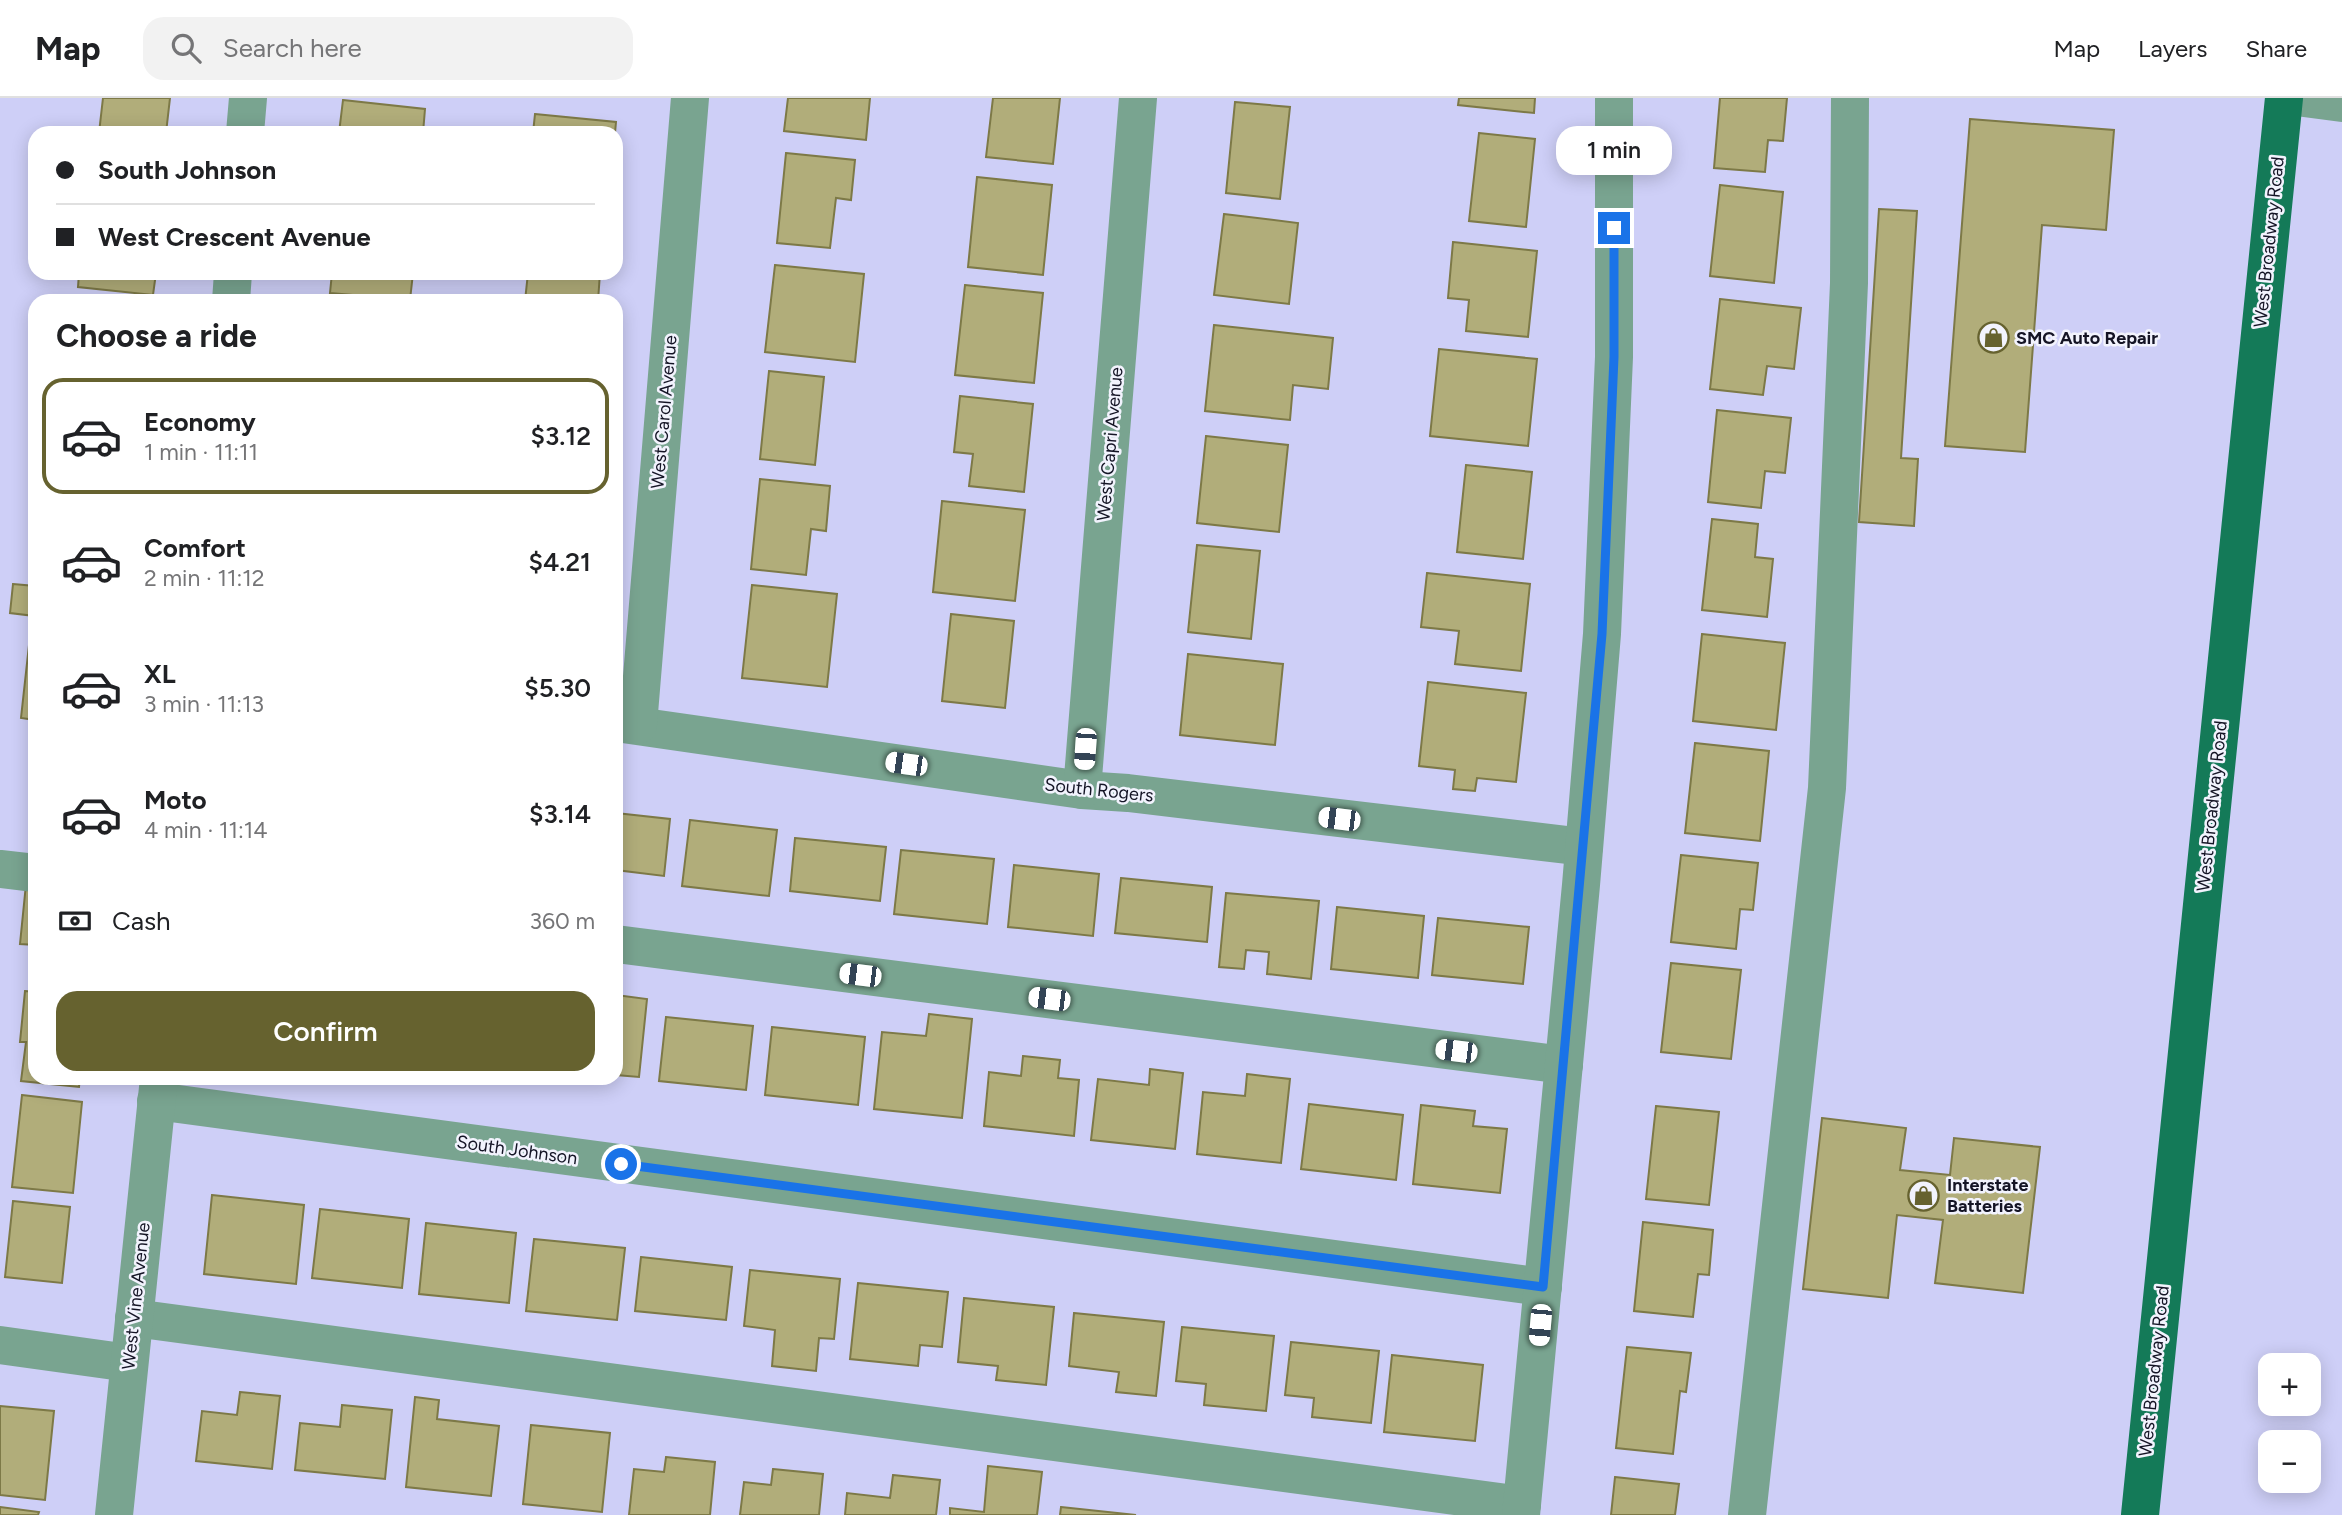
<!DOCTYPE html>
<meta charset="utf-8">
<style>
body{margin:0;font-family:Figtree,sans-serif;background:#f2f2f2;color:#202124;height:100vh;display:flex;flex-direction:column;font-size:26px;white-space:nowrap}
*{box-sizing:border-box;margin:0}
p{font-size:23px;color:#757577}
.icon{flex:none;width:38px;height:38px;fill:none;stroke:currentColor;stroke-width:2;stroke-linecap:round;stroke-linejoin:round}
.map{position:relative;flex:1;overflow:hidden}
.details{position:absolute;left:28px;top:196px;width:595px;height:791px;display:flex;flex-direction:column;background:#fff;border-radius:21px;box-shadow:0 4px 18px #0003}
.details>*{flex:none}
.guide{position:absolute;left:28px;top:28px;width:595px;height:154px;border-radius:21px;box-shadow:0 4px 18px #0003;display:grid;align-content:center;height:154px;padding:0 28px;background:#fff}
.controls{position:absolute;left:2258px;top:1255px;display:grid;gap:14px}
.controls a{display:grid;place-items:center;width:63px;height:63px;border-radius:14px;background:#fff;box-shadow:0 4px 18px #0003;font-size:35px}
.end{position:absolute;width:32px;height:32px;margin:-16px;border:9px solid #1a73e8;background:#fff;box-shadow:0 0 0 4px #fff}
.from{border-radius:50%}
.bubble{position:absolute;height:49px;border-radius:21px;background:#fff;box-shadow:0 4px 18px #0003;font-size:23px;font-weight:600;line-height:49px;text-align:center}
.car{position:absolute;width:21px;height:42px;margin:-21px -10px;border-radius:9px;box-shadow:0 0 5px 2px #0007;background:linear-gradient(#fff 24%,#345 0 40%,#fff 0 76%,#345 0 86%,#fff 0)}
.guide b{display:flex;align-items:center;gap:24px;height:66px;font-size:26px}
.guide b+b{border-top:2px solid #e0e0e0}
.guide i{width:18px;height:18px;background:#202124}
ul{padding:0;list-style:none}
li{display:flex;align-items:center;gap:21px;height:116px;margin:0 14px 10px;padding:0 14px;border:4px solid transparent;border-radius:21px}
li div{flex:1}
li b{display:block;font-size:26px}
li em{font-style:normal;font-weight:600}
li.selected{border-color:#66622f}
li>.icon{width:63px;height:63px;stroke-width:1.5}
h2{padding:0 28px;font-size:32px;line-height:84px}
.pay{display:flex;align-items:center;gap:18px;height:77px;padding:0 28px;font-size:26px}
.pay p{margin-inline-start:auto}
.primary-button{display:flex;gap:14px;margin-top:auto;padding:14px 28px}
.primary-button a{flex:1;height:80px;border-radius:21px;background:#66622f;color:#fff;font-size:28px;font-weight:600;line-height:80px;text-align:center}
header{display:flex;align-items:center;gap:42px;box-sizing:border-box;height:98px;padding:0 35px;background:#fff;border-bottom:2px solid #e0e0e0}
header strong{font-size:33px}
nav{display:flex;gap:38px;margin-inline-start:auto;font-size:24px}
.search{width:490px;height:63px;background:#f2f2f2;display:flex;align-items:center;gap:18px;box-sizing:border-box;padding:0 24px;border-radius:21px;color:#757577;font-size:26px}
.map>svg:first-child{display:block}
.building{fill:#b1ad7a;stroke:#7d7947;stroke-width:2}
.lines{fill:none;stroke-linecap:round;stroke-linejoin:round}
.minor{stroke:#79a490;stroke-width:38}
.major{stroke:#147a58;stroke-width:38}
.route{stroke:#1a73e8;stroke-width:9}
.labels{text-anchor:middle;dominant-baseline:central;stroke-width:5;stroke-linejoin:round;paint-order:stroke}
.street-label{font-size:18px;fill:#141425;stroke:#f2f3fd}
.poi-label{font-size:18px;font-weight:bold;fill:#141425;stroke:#f2f3fd;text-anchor:start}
</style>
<header>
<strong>Map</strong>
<div class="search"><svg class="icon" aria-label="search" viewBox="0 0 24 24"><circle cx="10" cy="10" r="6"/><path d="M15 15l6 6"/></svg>Search here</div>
<nav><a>Map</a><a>Layers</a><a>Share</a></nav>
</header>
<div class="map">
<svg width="2342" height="1417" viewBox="0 0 2342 1417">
<rect width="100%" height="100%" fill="#cecff7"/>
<!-- building -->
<g class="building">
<polygon points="103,0 170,0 166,35 99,35"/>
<polygon points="788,0 870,0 866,42 784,33"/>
<polygon points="993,0 1060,0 1053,66 986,59"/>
<polygon points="1459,0 1535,0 1534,15 1458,7"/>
<polygon points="1720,0 1787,0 1783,43 1768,42 1765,74 1714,70"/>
<polygon points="343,2 425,11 423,35 339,35"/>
<polygon points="1235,4 1290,9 1280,101 1226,95"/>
<polygon points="535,16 616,24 615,35 533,35"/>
<polygon points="1970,21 2114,32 2106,132 2042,127 2025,354 1945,348"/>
<polygon points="1479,35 1535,41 1526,129 1469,123"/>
<polygon points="786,55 855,62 851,102 836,100 830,150 777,145"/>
<polygon points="977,79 1052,87 1043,177 968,169"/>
<polygon points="1720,87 1783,94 1774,185 1710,178"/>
<polygon points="1879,111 1917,113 1901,360 1918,361 1914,428 1859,424"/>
<polygon points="1224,116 1298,125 1289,206 1214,197"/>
<polygon points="1453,144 1537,153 1528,239 1466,233 1469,202 1448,200"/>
<polygon points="775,167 864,176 855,264 765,254"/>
<polygon points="79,175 156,175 153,197 78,189"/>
<polygon points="332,175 413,175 410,202 330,195"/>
<polygon points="528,175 600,175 598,203 525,203"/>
<polygon points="965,187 1043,195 1034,285 955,277"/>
<polygon points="1720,201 1801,210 1794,271 1767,268 1763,297 1710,291"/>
<polygon points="1214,227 1333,240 1328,291 1293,287 1290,322 1205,313"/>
<polygon points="1439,251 1537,261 1528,348 1430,338"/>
<polygon points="769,273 824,279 815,367 760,361"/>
<polygon points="960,298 1033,306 1024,394 969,388 973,356 954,354"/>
<polygon points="1717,312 1791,320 1785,375 1765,373 1761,410 1708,404"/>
<polygon points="1206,338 1288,347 1279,434 1197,425"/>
<polygon points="1466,367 1532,374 1523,461 1457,454"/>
<polygon points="760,381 830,388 826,433 811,431 806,477 751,471"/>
<polygon points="942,403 1025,412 1015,503 933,494"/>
<polygon points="1712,421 1758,426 1755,459 1773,461 1767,519 1702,512"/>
<polygon points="1197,447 1260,453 1251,541 1188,534"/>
<polygon points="1427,475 1530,486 1521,573 1455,566 1459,533 1421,529"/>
<polygon points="13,486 35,488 35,518 10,515"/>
<polygon points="752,487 837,496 827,589 742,580"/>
<polygon points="951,516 1014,523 1005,610 942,603"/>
<polygon points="1702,536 1785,545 1776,632 1693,623"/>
<polygon points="29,547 35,547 35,622 21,620"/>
<polygon points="1188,556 1283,566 1275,647 1180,637"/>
<polygon points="1428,584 1526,595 1516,684 1477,680 1475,693 1453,691 1455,672 1419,668"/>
<polygon points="1695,645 1769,653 1760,743 1685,735"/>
<polygon points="616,715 670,721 664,778 616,772"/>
<polygon points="690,722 777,732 769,798 682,788"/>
<polygon points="795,740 886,749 880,803 790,793"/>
<polygon points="901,752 994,761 987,826 894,816"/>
<polygon points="1681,757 1758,765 1753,812 1740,811 1736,851 1671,844"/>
<polygon points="1014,767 1099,776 1093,838 1008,829"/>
<polygon points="1121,780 1212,789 1207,844 1115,835"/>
<polygon points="26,786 35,787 35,847 20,846"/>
<polygon points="1226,795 1319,803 1311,881 1267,876 1269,854 1246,852 1244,871 1219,869"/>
<polygon points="1337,809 1424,818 1418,880 1331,871"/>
<polygon points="1438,820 1529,829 1523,886 1432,877"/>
<polygon points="1671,865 1741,872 1731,961 1661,954"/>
<polygon points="25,893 35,894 35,980 80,980 79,989 21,983 26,944 20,944"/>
<polygon points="616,897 647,901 639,979 616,977"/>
<polygon points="929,916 972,921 962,1020 874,1011 882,934 926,938"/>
<polygon points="666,919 753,928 746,992 659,983"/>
<polygon points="772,929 865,939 858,1007 765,997"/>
<polygon points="1023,958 1060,962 1058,980 1079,982 1074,1038 984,1028 989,974 1021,978"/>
<polygon points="1150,971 1183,975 1175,1051 1091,1042 1098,981 1149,987"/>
<polygon points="1247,976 1290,981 1281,1065 1197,1056 1203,994 1245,998"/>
<polygon points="22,997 82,1004 73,1095 12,1089"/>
<polygon points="1309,1006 1403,1017 1396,1082 1301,1071"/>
<polygon points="1421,1007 1475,1013 1473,1028 1507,1031 1500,1095 1413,1086"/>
<polygon points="1656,1008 1719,1014 1709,1107 1646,1101"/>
<polygon points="1822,1020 1906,1030 1900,1072 1950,1077 1954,1040 2040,1049 2023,1195 1935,1185 1943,1122 1897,1117 1888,1200 1803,1191"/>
<polygon points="212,1097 304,1107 296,1186 204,1176"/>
<polygon points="13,1103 70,1109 62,1185 5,1179"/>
<polygon points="320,1111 409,1121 402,1190 312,1180"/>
<polygon points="1643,1124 1713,1132 1709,1177 1698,1176 1693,1219 1634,1213"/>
<polygon points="426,1125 516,1135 509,1205 419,1196"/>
<polygon points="534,1141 625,1150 617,1222 526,1213"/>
<polygon points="641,1159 732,1169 726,1222 635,1213"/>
<polygon points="750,1172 840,1181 834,1241 819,1240 816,1273 772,1268 775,1232 744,1228"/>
<polygon points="858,1185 948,1194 942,1249 920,1247 918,1268 850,1261"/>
<polygon points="964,1200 1054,1209 1046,1287 996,1282 998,1268 958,1264"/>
<polygon points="1074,1215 1164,1224 1156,1298 1116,1294 1119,1274 1069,1268"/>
<polygon points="1182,1229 1274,1238 1266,1313 1204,1307 1206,1286 1176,1283"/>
<polygon points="1291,1244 1379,1253 1371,1325 1312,1319 1314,1300 1285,1297"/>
<polygon points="1627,1249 1691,1255 1686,1294 1680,1293 1673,1356 1616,1350"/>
<polygon points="1392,1257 1483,1267 1475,1343 1384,1334"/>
<polygon points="240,1294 280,1298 272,1371 196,1363 202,1313 237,1317"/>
<polygon points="415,1299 439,1302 437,1321 499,1328 491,1398 406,1389"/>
<polygon points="342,1307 392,1312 385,1381 295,1372 300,1325 340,1329"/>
<polygon points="0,1308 54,1313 45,1402 0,1397"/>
<polygon points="531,1327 610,1335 602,1414 523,1406"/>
<polygon points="666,1359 715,1364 710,1417 629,1417 634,1371 664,1374"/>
<polygon points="988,1368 1042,1374 1037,1417 950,1417 950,1410 984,1414"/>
<polygon points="773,1371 823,1376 819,1417 740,1417 744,1384 771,1387"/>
<polygon points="893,1377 940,1382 936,1417 845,1417 847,1395 890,1400"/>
<polygon points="1615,1379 1679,1386 1675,1417 1611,1417"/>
<polygon points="0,1409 39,1414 38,1417 0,1417"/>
<polygon points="1061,1409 1136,1417 1060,1417"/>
</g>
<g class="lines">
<!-- minor -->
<g class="minor">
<polyline points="2304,0 2342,5"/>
<polyline points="245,35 248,0"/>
<polyline points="231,203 233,175"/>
<polyline points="616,625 1082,692 1128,695 1584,749"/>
<polyline points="638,627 690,0"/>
<polyline points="1082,692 1138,0"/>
<polyline points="0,771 35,775"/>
<polyline points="616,846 1564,967"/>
<polyline points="156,1003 1543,1189"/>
<polyline points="134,1220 1522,1407"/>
<polyline points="0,1247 129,1265"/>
<polyline points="114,1417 159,980"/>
<polyline points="1521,1417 1581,787 1602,536 1614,259 1614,0"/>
<polyline points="1747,1417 1827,690 1849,185 1850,0"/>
</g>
<!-- major -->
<polyline class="major" points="2140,1417 2284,0"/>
</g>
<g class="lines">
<!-- route -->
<polyline class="route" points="621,1066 1543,1189 1602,536 1614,259 1614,130"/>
</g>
<!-- icons -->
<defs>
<symbol id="shop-ring" viewBox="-11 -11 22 22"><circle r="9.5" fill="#f2f3fd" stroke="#66622f" stroke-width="1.5"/><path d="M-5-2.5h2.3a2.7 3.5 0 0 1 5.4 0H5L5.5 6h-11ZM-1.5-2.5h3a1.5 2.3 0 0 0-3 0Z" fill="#66622f"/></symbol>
</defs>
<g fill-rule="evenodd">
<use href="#shop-ring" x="1976" y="222" width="35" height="35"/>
<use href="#shop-ring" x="1906" y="1080" width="35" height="35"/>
</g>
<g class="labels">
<!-- street labels -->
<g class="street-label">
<text transform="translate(2269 144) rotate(-84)">West Broadway Road</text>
<text transform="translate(664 314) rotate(-85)">West Carol Avenue</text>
<text transform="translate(1110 346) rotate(-85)">West Capri Avenue</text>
<text transform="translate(1099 692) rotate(6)">South Rogers</text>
<text transform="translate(2212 708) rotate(-84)">West Broadway Road</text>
<text transform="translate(517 1052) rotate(8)">South Johnson</text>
<text transform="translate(136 1198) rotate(-84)">West Vine Avenue</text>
<text transform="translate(2154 1273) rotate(-84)">West Broadway Road</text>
</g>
<!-- poi labels -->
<g class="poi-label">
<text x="2016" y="240">SMC Auto Repair</text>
<text x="1947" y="1087">Interstate<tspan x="1947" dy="21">Batteries</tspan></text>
</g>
</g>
</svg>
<div class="controls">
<a>+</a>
<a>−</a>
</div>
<i class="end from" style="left:621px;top:1066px"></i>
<i class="end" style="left:1614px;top:130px"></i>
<div class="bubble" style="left:1556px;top:28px;width:116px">1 min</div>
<i class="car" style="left:1085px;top:651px;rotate:184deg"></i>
<i class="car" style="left:906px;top:666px;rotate:278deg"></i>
<i class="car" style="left:1339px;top:721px;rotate:277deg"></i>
<i class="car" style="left:860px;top:877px;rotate:277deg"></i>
<i class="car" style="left:1049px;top:901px;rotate:277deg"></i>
<i class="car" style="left:1456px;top:953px;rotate:277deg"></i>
<i class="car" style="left:1540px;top:1227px;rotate:185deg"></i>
<div class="guide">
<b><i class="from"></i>South Johnson</b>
<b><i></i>West Crescent Avenue</b>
</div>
<section class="details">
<h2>Choose a ride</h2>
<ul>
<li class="selected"><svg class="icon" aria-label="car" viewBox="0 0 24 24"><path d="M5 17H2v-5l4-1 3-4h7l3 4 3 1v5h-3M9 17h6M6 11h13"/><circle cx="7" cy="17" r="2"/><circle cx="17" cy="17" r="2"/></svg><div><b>Economy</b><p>1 min · 11:11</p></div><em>$3.12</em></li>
<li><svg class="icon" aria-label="car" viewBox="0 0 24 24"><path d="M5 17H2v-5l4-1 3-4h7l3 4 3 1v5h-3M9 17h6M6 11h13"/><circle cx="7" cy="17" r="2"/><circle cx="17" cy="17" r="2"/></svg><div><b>Comfort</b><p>2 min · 11:12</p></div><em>$4.21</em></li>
<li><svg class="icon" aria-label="car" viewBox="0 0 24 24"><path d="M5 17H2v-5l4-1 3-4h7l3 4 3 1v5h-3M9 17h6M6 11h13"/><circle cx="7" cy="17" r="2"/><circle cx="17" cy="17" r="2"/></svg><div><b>XL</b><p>3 min · 11:13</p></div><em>$5.30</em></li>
<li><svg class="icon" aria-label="car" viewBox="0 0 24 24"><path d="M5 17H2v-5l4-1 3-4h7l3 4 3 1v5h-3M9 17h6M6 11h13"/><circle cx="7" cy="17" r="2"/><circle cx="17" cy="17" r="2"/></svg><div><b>Moto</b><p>4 min · 11:14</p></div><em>$3.14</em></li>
</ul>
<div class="pay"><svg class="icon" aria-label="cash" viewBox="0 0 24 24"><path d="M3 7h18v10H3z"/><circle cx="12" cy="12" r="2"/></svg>Cash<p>360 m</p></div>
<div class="primary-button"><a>Confirm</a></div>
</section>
</div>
